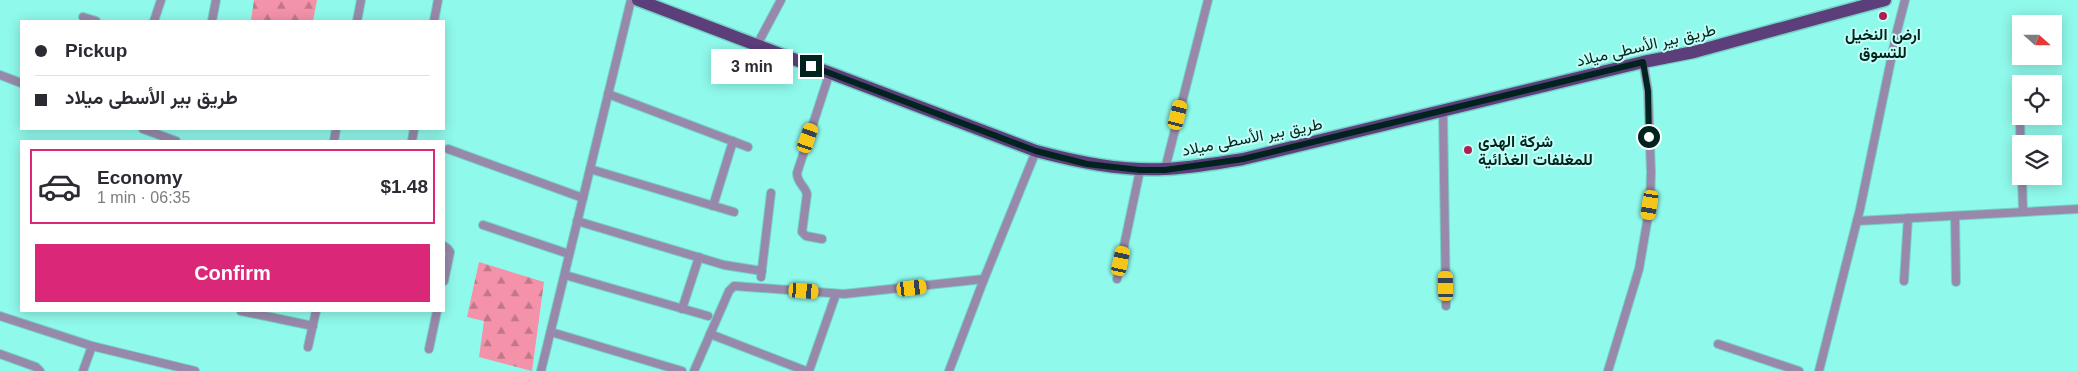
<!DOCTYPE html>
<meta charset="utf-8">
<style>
body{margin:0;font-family:Helvetica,Vazirmatn,sans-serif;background:#f7f7f7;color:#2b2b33;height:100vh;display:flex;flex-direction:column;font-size:19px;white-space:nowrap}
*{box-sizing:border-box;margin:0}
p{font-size:16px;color:#7c7c81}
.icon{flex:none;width:28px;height:28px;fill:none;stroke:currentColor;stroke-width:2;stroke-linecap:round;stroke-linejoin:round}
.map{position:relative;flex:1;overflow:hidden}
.panel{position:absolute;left:20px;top:140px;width:425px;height:172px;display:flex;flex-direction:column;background:#fff;border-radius:0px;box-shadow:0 2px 12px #0003}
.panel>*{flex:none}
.hud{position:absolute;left:20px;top:20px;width:425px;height:110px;border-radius:0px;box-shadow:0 2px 12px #0003;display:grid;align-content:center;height:110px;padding:0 15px;background:#fff}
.needle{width:32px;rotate:111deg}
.tools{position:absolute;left:2012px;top:15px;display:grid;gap:10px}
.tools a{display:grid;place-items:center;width:50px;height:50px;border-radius:0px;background:#fff;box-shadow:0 2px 12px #0003;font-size:25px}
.end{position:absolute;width:22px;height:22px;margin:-11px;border:6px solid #00231f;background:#fff;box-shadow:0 0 0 2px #fff}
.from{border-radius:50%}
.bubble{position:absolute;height:35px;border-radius:0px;background:#fff;box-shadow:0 2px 12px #0003;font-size:16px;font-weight:600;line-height:35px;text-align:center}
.car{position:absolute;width:15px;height:30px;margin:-15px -8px;border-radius:6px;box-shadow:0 0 4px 1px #0007;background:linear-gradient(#f5c518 24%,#345 0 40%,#f5c518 0 76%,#345 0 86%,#f5c518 0)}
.hud b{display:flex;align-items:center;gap:18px;height:48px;font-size:19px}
.hud b+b{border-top:1px solid #e1e1e2}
.hud i{width:12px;height:12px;background:#2b2b33}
ul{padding:9px 0 0;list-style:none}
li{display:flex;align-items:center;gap:15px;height:75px;margin:0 10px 8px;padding:0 5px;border:2px solid #e1e1e2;border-radius:0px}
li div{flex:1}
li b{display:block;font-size:19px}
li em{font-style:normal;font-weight:600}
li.on{border-color:#db2777}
li>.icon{width:45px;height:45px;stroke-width:1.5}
.cta{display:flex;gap:10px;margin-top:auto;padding:10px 15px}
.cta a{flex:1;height:58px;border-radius:0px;background:#db2777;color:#fff;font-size:20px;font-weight:600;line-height:58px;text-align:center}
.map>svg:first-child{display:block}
.forest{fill:url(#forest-firs)}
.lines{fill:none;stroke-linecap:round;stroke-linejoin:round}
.street-casing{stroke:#75d2c6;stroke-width:10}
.primary-casing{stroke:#75d2c6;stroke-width:15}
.street{stroke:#9889ac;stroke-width:8}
.primary{stroke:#5c3e7b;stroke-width:12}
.route{stroke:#00231f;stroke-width:6}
.poi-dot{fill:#ae1e54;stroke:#c3fef5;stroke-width:2}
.labels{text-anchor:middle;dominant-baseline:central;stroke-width:4;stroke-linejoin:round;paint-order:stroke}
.poi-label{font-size:16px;font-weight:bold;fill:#00231f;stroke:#c3fef5}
.street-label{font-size:16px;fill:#00231f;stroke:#c3fef5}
</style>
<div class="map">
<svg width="2078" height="371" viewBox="0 0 2078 371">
<defs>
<pattern id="forest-firs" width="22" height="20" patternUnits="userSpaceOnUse" patternTransform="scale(1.25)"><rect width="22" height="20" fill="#f392a9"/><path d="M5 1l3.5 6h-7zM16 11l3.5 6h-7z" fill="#c27789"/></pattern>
</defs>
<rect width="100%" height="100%" fill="#8ff9eb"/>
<!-- forest -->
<g class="forest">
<polygon points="254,0 317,0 313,21 251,21"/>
<polygon points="479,262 544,282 532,371 479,357 484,321 467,317"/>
</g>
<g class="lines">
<defs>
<g id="street">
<polyline points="83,17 96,21"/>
<polyline points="154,21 161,0"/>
<polyline points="212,21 216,0"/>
<polyline points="357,21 361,0"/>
<polyline points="434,21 438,0"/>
<polyline points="757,45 781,0"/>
<polyline points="0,75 21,83"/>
<polyline points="608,94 748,147"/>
<polyline points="1443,111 1446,306"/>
<polyline points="2020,119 2021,165"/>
<polyline points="143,129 176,141"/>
<polyline points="334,141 336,129"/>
<polyline points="412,141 414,129"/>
<polyline points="448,149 583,198"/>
<polyline points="590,169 734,212"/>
<polyline points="1165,169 1208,0"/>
<polyline points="2022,176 2023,212"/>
<polyline points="713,206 733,141"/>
<polyline points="1955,216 1956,282"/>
<polyline points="577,221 724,265 762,271"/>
<polyline points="1857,221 2078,209"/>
<polyline points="483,225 569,254"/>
<path d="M822,239L806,236L802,232L807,194C805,186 797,183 797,173L830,72"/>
<polyline points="444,246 448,249 450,252 444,281"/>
<polyline points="565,275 708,316"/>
<polyline points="761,277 771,193"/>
<polyline points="1117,279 1140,170"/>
<polyline points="1904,281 1908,218"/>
<polyline points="682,309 699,257"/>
<polyline points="241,311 313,326"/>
<polyline points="0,316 92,346 195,371"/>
<polyline points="551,332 682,371"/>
<polyline points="710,334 806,371"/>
<polyline points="1718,344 1799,371"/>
<polyline points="308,347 316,311"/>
<polyline points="429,349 437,311"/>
<polyline points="0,354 36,367 40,371"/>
<polyline points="83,371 92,346"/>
<polyline points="541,371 631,0"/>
<polyline points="694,371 729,291 734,286 844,294 984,279"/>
<polyline points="809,371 836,294"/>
<polyline points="949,371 984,279 1036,151"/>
<polyline points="1608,371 1639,269 1650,205 1651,172 1648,91 1643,62"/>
<polyline points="1819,371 1860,209 1897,31 1905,0"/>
</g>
<path id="primary" d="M638,0L1036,151C1078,162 1120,171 1164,169C1190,168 1217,163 1243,159L1643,62L1694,52L1885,0"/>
</defs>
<!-- street casing -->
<use href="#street" class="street-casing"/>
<!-- primary casing -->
<use href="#primary" class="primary-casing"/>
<!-- street -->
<use href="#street" class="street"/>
<!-- primary -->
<use href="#primary" class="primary"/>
</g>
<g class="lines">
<!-- route -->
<polyline class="route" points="811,66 1036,151 1087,164 1140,170 1165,170 1243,159 1643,62 1648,91 1649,137"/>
</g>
<!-- markers -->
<g class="poi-dot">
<circle cx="1883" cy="16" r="5"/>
<circle cx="1468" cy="150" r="5"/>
</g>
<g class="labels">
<!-- poi labels -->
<g class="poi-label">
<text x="1883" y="34">ارض النخيل<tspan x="1883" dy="18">للتسوق</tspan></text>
<text x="1478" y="141" text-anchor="start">شركة الهدي<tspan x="1478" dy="18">للمغلفات الغذائية</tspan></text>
</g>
<!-- street labels -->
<g class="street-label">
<text transform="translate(1646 45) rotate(-13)">طريق بير الأسطى ميلاد</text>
<text transform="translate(1252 137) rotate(-11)">طريق بير الأسطى ميلاد</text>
</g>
</g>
</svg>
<div class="tools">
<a><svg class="needle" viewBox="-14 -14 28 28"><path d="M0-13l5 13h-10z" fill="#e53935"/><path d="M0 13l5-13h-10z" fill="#7c7c81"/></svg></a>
<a><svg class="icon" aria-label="locate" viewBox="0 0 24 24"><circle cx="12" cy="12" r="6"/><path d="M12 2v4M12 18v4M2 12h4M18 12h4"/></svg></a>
<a><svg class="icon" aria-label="layers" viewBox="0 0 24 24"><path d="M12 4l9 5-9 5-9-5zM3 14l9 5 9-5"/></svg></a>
</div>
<i class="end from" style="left:1649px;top:137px"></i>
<i class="end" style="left:811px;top:66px"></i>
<div class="bubble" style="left:711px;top:49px;width:82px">3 min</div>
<i class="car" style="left:1178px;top:115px;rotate:14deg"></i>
<i class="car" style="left:808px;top:138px;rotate:19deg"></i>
<i class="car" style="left:1650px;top:205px;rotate:189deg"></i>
<i class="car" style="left:1121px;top:261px;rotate:12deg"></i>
<i class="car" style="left:1446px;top:286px;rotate:359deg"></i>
<i class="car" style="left:912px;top:288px;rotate:83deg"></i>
<i class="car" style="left:804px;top:291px;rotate:94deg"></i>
<div class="hud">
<b><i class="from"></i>Pickup</b>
<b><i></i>طريق بير الأسطى ميلاد</b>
</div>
<section class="panel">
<ul>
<li class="on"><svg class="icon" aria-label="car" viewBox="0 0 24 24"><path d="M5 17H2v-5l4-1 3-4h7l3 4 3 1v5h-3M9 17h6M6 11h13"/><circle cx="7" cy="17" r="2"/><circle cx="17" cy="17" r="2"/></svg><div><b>Economy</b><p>1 min · 06:35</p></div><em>$1.48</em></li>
</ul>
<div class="cta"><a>Confirm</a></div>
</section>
</div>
